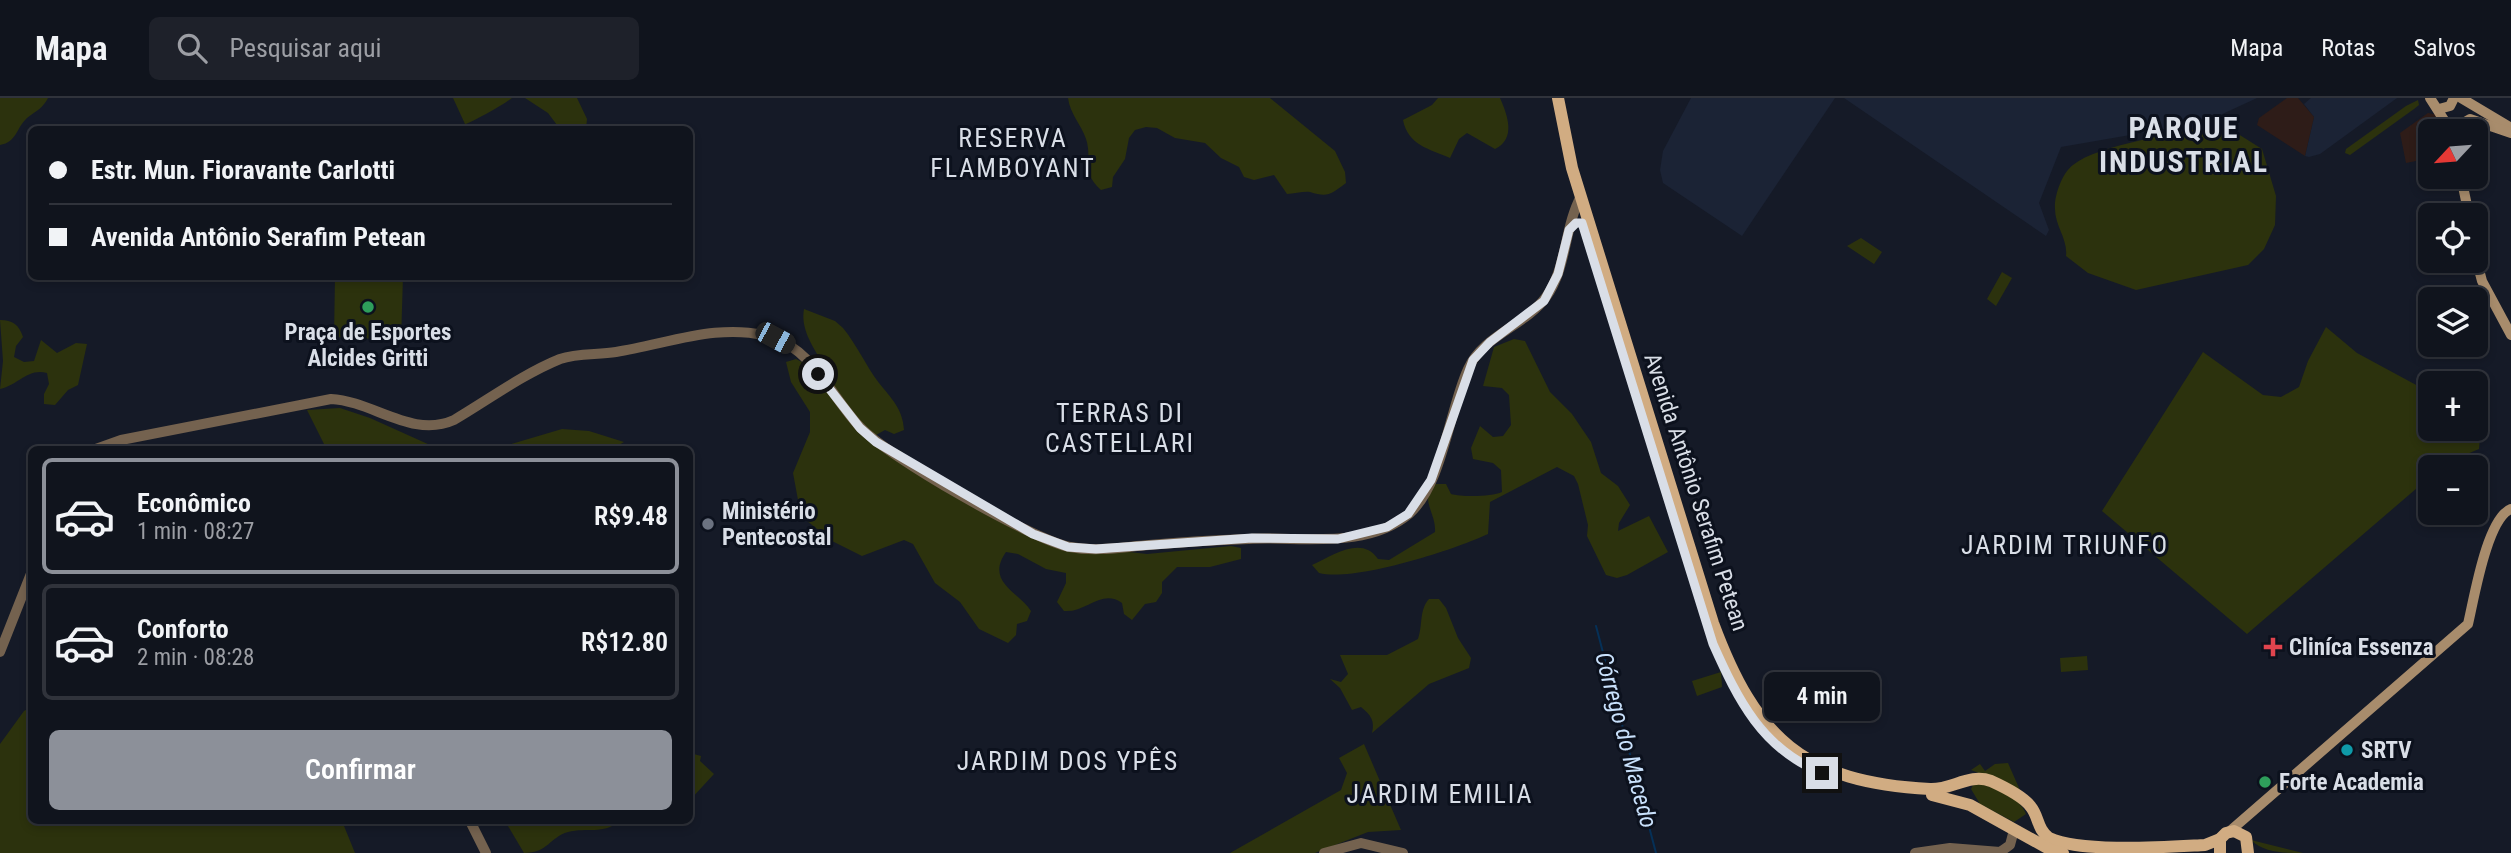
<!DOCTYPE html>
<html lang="pt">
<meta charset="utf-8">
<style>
body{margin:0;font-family:"Roboto Condensed",sans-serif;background:#1e212a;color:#f1f3f6;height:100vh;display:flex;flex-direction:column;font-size:26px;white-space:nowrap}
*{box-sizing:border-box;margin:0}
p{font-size:23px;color:#9c9ea4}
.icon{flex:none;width:38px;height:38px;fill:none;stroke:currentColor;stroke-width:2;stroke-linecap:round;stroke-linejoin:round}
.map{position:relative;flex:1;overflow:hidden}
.panel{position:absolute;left:28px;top:348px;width:665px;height:378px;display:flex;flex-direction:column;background:#10141d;border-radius:10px;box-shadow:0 4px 10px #0003,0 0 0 2px #30333b}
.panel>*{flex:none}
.top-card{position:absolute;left:28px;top:28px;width:665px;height:154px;border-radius:10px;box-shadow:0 4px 10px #0003,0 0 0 2px #30333b;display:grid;align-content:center;height:154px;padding:0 21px;background:#10141d}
.needle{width:46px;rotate:244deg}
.controls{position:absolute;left:2418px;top:21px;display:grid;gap:14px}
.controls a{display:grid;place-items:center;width:70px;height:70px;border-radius:10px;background:#10141d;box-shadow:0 4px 10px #0003,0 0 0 2px #30333b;font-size:35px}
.end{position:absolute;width:32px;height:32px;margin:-16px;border:9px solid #d9dee7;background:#111;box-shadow:0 0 0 4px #111}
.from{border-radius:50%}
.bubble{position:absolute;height:49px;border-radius:10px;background:#10141d;box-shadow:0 4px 10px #0003,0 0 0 2px #30333b;font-size:23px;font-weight:600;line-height:49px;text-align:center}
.car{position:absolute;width:21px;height:42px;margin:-21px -10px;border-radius:9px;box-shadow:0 0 5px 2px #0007;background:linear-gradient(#222 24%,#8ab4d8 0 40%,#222 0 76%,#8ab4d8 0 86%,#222 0)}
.top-card b{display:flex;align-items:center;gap:24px;height:66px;font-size:26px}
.top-card b+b{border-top:2px solid #30333b}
.top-card i{width:18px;height:18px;background:#f1f3f6}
ul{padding:12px 0 0;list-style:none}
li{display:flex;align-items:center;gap:21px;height:116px;margin:0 14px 10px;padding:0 7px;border:4px solid #30333b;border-radius:10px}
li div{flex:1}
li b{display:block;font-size:26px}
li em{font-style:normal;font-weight:600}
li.selected{border-color:#8c9099}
li>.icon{width:63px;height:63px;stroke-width:1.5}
.button{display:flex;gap:14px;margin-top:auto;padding:14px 21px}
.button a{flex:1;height:80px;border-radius:10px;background:#8c9099;color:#fff;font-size:28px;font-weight:600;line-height:80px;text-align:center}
header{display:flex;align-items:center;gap:42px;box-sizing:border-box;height:98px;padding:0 35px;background:#10141d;border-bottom:2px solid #30333b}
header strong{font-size:33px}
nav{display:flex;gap:38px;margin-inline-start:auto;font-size:24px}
.search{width:490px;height:63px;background:#1e212a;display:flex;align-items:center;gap:18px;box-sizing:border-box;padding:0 24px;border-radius:10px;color:#9c9ea4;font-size:26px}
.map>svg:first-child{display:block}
.built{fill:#1b2335}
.education{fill:#2e1c18}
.green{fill:#2c320d}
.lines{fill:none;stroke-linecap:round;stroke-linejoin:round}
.stream{stroke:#053057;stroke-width:2}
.tertiary{stroke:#74624f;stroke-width:10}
.secondary{stroke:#a88c6c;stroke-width:10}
.primary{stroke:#d1ac82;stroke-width:12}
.route{stroke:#d9dee7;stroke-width:9}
.leisure-dot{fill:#2e9e5b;stroke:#0c111d;stroke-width:2.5}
.worship-dot{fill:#6b7280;stroke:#0c111d;stroke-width:2.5}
.health-dot{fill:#e0444e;stroke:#0c111d;stroke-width:2.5}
.culture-dot{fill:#0f9aa8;stroke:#0c111d;stroke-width:2.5}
.labels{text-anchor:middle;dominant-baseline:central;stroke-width:6;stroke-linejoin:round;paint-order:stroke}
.poi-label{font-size:23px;font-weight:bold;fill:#d9dee7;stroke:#0c111d;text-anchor:start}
.street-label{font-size:23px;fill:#d9dee7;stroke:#0c111d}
.water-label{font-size:24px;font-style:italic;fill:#c9e1fc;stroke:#0c111d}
.quarter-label{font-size:26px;letter-spacing:2px;fill:#d9dee7;stroke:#0c111d}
.district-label{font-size:30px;font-weight:bold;letter-spacing:2px;fill:#d9dee7;stroke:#0c111d}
</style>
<header>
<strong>Mapa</strong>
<div class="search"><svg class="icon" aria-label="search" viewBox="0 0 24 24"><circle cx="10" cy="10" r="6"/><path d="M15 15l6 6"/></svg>Pesquisar aqui</div>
<nav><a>Mapa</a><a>Rotas</a><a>Salvos</a></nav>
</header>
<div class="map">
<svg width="2511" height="755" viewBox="0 0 2511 755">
<rect width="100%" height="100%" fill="#151a27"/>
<!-- built -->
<g class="built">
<polygon points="1691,0 1835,0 1742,138 1663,85 1660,72 1663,53"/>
<polygon points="1844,0 2257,0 2205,24 2061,49 2039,105 2049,132 2046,138"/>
<polygon points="2311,0 2397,0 2320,56 2309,59 2305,58 2314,19 2304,6"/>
</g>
<!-- education -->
<g class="education">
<polygon points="2287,0 2298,0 2314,19 2305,58 2257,27 2259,20"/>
<polygon points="2428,15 2438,17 2446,33 2431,33 2431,60 2406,65 2400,35"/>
</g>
<!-- green -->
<g class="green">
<path d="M0,0H48C43,10 36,13 27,20C16,30 17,44 0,47Z"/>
<path d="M453,0H512C506,5 471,25 465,26Z"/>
<polygon points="525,0 577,0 587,21 586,31 560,31 548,15"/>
<path d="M1068,0H1270L1335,53L1345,74L1346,85C1331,96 1328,100 1310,94C1304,93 1294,96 1287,96L1274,77L1254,82L1244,79L1239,69L1221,60L1205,45L1175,40L1157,30L1146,29L1135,32L1129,40L1125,61L1113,79L1112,89L1101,92C1080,73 1093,62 1086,41C1081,26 1070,16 1068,0Z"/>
<path d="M1438,0H1500C1508,18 1516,41 1495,51L1467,35L1459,41L1450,60C1429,51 1408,47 1403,22L1432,7Z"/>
<polygon points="2418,2 2419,7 2414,11 2350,57 2345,55 2346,51 2406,8"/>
<path d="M2213,27L2227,29L2262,51L2276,98L2275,127L2264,151L2248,167L2136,192L2088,175L2066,158C2068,141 2055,128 2055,111C2054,98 2062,75 2073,67C2099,46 2178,36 2213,27Z"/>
<polygon points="1861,140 1882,154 1874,166 1847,148"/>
<polygon points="2002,174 2012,180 1996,208 1987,201"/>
<polygon points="335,179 403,179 401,242 334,239"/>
<path d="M804,211L835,223L843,230C857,247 866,268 879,285C891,300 903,311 904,332L894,336L885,332L876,337L890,350L901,353L914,371L1059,446L1147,456L1231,448L1241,450V461L1210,469H1177L1162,484V495L1156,504L1145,506L1132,522L1124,516L1122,505C1102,490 1086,515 1064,513L1057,504L1066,485V475L1046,471L1018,456L1006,454C985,484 1019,494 1031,513L1027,523L1017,526L1016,537L1008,545L979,531L960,504L935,485L913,446L904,442L862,458L832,443L801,418L793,375L810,334V314L791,284L786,264L796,261L815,271L825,270C815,251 800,233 804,211Z"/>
<path d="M0,222C13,222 19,227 23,239L16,248L14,259L24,264L34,263L41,242L57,255L76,245L87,246L78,287L68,292L55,307L44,306V296L49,286L47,275C27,270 19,287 0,291L3,263Z"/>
<path d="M2326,229L2357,255L2431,295V331H2469L2480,339L2479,351C2463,357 2446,369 2431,369V378L2247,536L2102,413L2203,254L2263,297L2281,299L2299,289L2308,263Z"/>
<path d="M1514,241L1525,243L1550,294L1572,316L1591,344L1601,375L1618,388L1630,407L1619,425L1618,433L1649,418L1668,454L1627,477L1617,480L1606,477L1587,438L1588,427L1578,386L1574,378L1557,369L1490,404L1488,436C1454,452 1355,484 1319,475L1312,467C1333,457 1362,437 1378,461L1389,462L1435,434C1436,419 1426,409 1428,393L1436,386H1446L1451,396C1461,399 1492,399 1502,394L1501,372L1493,365L1473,361L1471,350L1480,328L1493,339L1503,338L1511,327L1509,297L1502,290L1483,288L1494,249Z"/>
<polygon points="340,310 370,320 430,347 467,352 327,352 307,312"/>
<polygon points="562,331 589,333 624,344 610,352 491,352"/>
<path d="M1429,501H1439L1446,510L1458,540L1471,560L1469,570L1429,586L1372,635C1375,623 1371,617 1361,609L1352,612L1340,590L1330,581L1341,584L1348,576L1340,557H1387L1418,541C1423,527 1419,512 1429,501Z"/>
<polygon points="2087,558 2088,572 2061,574 2060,560"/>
<polygon points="1721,574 1722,589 1697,598 1692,583"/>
<polygon points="31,609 32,723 342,723 355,755 0,755 0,646 24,613"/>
<polygon points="1364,646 1401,732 1368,734 1315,755 1230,755 1341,692 1347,675 1339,660"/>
<polygon points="690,655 701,658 700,663 714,676 690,702"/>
<polygon points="2008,665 2023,699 1997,682 1971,672 1980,666 1985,673 1995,666"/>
<path d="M1974,685C1992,687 2019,698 2026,716L2014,724L1980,706L1971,691Z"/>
<path d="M505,723H620C603,737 587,729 568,734C550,739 548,755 524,755Z"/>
<path d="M2251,742L2303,755C2284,755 2264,755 2251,742Z"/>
</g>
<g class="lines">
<!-- stream -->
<polyline class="stream" points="1596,528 1656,755"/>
<!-- tertiary -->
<g class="tertiary">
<path d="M93,352L121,342L331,301C373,303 412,341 454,322C488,302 523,276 560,261C577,255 598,257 616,254C668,246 719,224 771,239C813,251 832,300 860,329C887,358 1032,442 1070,449C1096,454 1123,449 1149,447C1182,444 1216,442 1249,441C1300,438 1366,452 1409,416C1443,386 1449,312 1468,271C1483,237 1525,228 1546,199C1567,170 1564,130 1581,98"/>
<polyline points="0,554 32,473"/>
<polyline points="470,723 486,755"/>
<polyline points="1324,755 1361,745 1403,755"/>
<polyline points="1915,755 1950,750 2000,754 2010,747 2014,732"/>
</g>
<!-- secondary -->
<g class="secondary">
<polyline points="2430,0 2451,33"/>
<polyline points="2461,0 2508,28"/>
<polyline points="2439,11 2450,8 2454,0"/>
<polyline points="2458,33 2460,27 2470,21 2511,35"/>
<polyline points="2461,79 2469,117"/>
<polyline points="2476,160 2482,183 2511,237"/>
<path d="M2230,733L2468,526C2474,501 2487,420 2511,411"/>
</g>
<!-- primary -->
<g class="primary">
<path d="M1558,0L1572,70L1713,525C1756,641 1803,684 1930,691C1952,692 1969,675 1991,683C2002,688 2024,699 2031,709C2039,719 2037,731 2049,740C2081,755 2165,749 2205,747L2220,741"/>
<polyline points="1932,697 1970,707 2051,752 2063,755"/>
<polyline points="2220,755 2220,741 2226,735 2234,733 2246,739 2248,755"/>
</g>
</g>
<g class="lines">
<!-- route -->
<path class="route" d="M818,276L860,330L876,344L1033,436L1068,449L1096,451L1252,440L1338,441L1387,429L1408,416L1431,382L1473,262L1490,244L1544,203L1558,176L1569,132L1576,125H1582L1713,546C1738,602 1762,651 1822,675"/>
</g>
<!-- markers -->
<g class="leisure-dot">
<circle cx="368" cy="209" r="7"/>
<circle cx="2265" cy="684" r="7"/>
</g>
<circle class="worship-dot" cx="708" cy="426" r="7"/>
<path class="health-dot" d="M2269.5 538.5h7v7h7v7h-7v7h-7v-7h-7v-7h7z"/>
<circle class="culture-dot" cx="2347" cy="652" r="7"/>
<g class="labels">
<!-- poi labels -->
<g class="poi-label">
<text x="368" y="234" text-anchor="middle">Praça de Esportes<tspan x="368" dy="26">Alcides Gritti</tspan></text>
<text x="722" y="413">Ministério<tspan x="722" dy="26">Pentecostal</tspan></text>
<text x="2289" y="549">Cliníca Essenza</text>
<text x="2361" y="652">SRTV</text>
<text x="2279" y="684">Forte Academia</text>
</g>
<!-- street labels -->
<g class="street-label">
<text transform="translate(1696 394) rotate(72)">Avenida Antônio Serafim Petean</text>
</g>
<!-- water labels -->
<g class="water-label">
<text transform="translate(1626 642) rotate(75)">Córrego do Macedo</text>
</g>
<!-- quarter labels -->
<g class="quarter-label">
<text x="1013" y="40">RESERVA<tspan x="1013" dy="30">FLAMBOYANT</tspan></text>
<text x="1120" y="315">TERRAS DI<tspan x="1120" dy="30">CASTELLARI</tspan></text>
<text x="2065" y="447">JARDIM TRIUNFO</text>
<text x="1068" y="663">JARDIM DOS YPÊS</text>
<text x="1440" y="696">JARDIM EMILIA</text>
</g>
<!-- district labels -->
<g class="district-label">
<text x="2184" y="29">PARQUE<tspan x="2184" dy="34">INDUSTRIAL</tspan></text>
</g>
</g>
</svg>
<div class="controls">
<a><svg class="needle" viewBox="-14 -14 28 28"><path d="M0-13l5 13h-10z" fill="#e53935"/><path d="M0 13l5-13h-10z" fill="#9c9ea4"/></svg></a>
<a><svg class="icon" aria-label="locate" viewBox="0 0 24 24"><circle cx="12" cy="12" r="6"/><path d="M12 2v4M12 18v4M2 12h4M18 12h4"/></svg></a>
<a><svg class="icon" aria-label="layers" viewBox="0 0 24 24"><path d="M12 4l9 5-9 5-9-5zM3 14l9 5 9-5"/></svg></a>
<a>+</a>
<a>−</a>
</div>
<i class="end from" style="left:818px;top:276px"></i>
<i class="end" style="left:1822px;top:675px"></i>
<div class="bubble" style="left:1764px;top:574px;width:116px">4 min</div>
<i class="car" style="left:775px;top:240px;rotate:118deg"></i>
<div class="top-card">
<b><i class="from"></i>Estr. Mun. Fioravante Carlotti</b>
<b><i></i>Avenida Antônio Serafim Petean</b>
</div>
<section class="panel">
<ul>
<li class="selected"><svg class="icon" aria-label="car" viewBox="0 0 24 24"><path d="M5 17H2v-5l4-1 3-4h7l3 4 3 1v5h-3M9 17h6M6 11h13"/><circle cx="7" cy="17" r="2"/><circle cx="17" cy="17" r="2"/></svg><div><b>Econômico</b><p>1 min · 08:27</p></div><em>R$9.48</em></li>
<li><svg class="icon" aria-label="car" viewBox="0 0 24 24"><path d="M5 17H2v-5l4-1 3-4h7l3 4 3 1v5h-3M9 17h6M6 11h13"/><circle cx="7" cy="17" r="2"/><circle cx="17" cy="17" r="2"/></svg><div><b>Conforto</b><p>2 min · 08:28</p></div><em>R$12.80</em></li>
</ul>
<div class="button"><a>Confirmar</a></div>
</section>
</div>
